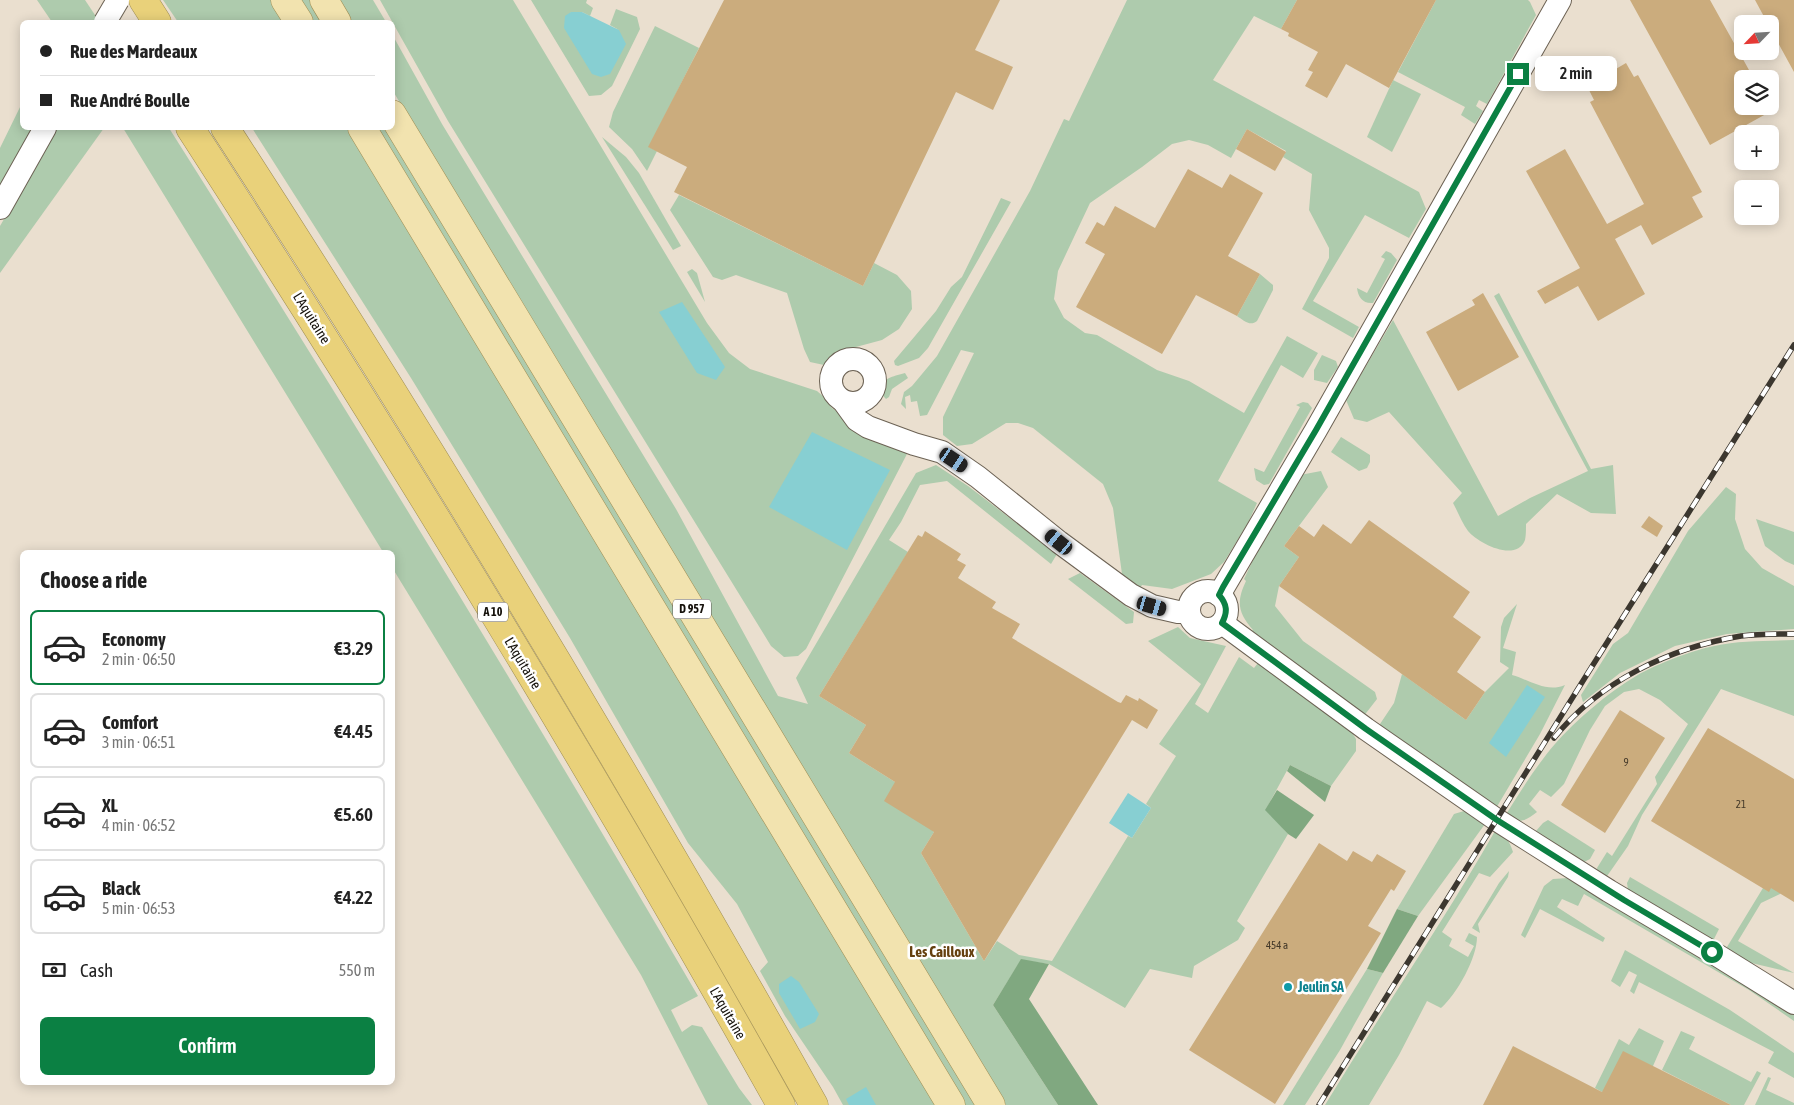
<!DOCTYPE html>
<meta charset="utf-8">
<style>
body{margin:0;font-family:"Asap Condensed",sans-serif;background:#f6f6f6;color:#222;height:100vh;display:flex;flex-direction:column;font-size:19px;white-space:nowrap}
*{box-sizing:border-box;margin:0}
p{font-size:16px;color:#767676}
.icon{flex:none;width:28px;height:28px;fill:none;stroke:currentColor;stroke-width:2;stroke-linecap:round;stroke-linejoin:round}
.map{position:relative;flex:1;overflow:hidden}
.side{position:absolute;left:20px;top:550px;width:375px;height:535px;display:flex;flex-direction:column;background:#fff;border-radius:8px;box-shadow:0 2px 12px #0003}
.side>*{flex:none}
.guide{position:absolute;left:20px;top:20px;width:375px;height:110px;border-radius:8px;box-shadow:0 2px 12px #0003;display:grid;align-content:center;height:110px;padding:0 20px;background:#fff}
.needle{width:32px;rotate:245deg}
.tools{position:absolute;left:1734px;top:15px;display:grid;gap:10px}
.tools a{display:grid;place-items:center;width:45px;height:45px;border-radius:8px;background:#fff;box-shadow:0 2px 12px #0003;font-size:25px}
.end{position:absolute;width:22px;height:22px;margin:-11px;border:6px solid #0b8043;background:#fff;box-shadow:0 0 0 2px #fff}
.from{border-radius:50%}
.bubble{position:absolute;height:35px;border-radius:8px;background:#fff;box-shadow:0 2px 12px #0003;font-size:16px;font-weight:600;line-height:35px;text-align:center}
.car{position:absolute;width:15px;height:30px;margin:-15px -8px;border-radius:6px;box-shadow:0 0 4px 1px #0007;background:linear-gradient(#222 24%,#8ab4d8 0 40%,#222 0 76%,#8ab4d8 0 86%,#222 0)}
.guide b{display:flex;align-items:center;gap:18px;height:48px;font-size:19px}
.guide b+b{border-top:1px solid #e0e0e0}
.guide i{width:12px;height:12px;background:#222}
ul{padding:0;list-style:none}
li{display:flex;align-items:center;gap:15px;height:75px;margin:0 10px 8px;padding:0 10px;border:2px solid #e0e0e0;border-radius:8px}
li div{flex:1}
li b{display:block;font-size:19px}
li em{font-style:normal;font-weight:600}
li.on{border-color:#0b8043}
li>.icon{width:45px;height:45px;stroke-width:1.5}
h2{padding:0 20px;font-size:22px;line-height:60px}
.pay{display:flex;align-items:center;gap:12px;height:55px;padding:0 20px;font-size:19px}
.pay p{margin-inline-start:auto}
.button{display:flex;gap:10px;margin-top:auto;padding:10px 20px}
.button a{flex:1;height:58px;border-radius:8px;background:#0b8043;color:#fff;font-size:20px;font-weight:600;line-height:58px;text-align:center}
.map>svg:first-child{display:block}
.green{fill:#aecbad}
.forest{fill:#80a880}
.water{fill:#87cfd2}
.building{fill:#cbac7d}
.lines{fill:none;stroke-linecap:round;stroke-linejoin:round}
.minor-casing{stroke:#6c6254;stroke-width:24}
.major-casing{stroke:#9f8e54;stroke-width:29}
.highway-casing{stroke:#9f8e54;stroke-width:29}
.minor{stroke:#fff;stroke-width:22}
.major{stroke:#f2e3af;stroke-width:28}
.highway{stroke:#e9d17a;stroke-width:28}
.rail-casing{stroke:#3c372f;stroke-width:5.5}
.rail{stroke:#fff;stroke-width:4;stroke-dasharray:11;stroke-linecap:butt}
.minor-bridge-casing{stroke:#6c6254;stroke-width:24;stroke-linecap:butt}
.minor-bridge{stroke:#fff;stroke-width:22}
.route{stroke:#0b8043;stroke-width:6}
.culture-dot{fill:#0f9aa8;stroke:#fff;stroke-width:2}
.labels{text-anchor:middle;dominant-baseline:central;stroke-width:5;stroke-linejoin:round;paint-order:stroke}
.number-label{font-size:11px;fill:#433828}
.shield{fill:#fff;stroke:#5c5955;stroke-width:1}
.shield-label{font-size:12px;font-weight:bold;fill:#16120c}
.street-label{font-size:14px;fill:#16120c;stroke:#fff}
.culture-label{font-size:14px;font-weight:bold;fill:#0d838f;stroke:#fff;text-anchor:start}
.neighbourhood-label{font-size:15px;font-weight:bold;fill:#65400f;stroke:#fff}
</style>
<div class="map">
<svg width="1794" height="1105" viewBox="0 0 1794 1105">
<rect width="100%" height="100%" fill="#eadfcf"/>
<!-- green -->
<g class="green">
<polygon points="37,0 85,0 97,18 95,22 52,22"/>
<polygon points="163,0 273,0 287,22 178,22"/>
<polygon points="295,0 315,0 328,22 309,22"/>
<polygon points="337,0 373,0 386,22 351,22"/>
<polygon points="380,0 513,0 707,323 729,353 750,369 817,391 825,398 832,408 863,430 908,452 806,649 798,656 784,657 771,646 448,121"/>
<polygon points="531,0 587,0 586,3 593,8 590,16 582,12 570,12 619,30 610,25 616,9 637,17 640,29 612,86 601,95 589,96"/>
<polygon points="1127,0 1297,0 1281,29 1254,16 1213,80 1419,192 1426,209 1409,238 1365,215 1313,301 1359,327 1353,338 1302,309 1329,258 1329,248 1309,210 1312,174 1283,157 1286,151 1247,129 1231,158 1208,145 1189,140 1172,144 1142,167 1090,203 1058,271 1054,299 1064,318 1085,333 1097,335 1157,370 1189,381 1244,413 1287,336 1318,353 1303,378 1281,365 1218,481 1257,503 1248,523 1224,562 1211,574 1172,589 1142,585 1140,588 1122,574 1113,508 1103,484 1033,428 1018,423 1006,423 972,444 957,446 943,435 943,417 974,353 961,350 927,415 920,416 917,401 911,402 910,395 905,397 906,409 901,404 904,392 912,386 937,356 1030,191 1064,119 1069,121"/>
<polygon points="1436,0 1528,0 1530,2 1536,15 1487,104 1479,100 1476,106 1483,111 1475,124 1461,115 1465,107 1398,72"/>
<polygon points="655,26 699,48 649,147 657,151 647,171 632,149 609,127 613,112"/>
<polygon points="392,34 442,124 676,509 778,696 808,704 796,678 916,473 936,465 968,486 1057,554 1051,564 947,481 920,485 901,522 889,540 908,552 819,696 866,725 849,753 895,782 934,832 921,853 984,961 997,941 1019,955 1052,961 1128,836 1132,838 1151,808 1146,804 1176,756 1159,744 1201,684 1148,641 1178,627 1190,638 1226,646 1195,704 1208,713 1239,657 1254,668 1258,663 1349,728 1356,739 1356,751 1331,786 1290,765 1266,809 1288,834 1237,921 1245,928 1238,940 1194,966 1192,978 1150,969 1125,1008 1049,964 1021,960 993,1005 1058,1105 1006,1105 533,330 393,91"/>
<polygon points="1393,80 1421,94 1392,152 1367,137"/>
<polygon points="22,103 22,128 39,128 0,196 0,148"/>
<polygon points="57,128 104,128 0,273 0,226"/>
<path d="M123,128H169C350,414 527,703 698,996L671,1010L682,1032L692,1025L702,1027L739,1088L752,1105H708L641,975L393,569L392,552H383Z"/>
<polygon points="252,128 351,128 935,1105 843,1105 833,1087 785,1016 760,971 768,962 737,904 688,843 570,638 411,378"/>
<polygon points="373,128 392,128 981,1105 962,1105"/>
<polygon points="602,137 626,157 639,173 681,246 673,250"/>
<polygon points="679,195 863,286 874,263 897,275 911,291 912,309 899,329 882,340 841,351 824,365 810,362 804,349 787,293 736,275 722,280 713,277 670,210"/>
<polygon points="1001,198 1011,202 928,348 919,358 898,366 895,365 894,361 936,311 951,287 962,277"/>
<path d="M1386,251L1391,253L1397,260L1373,303C1363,304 1358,297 1357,288L1367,293L1385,259L1381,257Z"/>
<polygon points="692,269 697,273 705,302 687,272"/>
<path d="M1260,274L1273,285V290L1257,321C1250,327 1243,320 1237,316Z"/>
<path d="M1499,293L1591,469L1613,465L1616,514L1591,513L1557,494L1526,524C1526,529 1526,536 1525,540C1516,563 1478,543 1468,531C1462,523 1458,512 1453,503L1462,493L1389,412L1367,422L1354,419L1346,400L1393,320L1498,516L1530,498L1588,471L1494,296Z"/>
<polygon points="1322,355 1336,361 1338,367 1327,383 1314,380 1314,370"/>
<path d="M905,373L908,378L892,389L889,397L886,399C882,395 881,393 881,388C883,377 896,376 905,373Z"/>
<polygon points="1303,402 1308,403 1312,408 1269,484 1264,485 1256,480 1254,468 1264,472 1300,407 1296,405"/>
<polygon points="1341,437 1370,455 1370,462 1367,468 1359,471 1331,452"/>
<path d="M1321,471L1328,487L1284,546L1299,557L1279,586L1275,606L1303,641L1375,692L1377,699L1363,717L1250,633L1253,630C1238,613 1236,602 1246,581L1244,579L1263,539L1300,475Z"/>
<polygon points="1726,487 1736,494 1735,519 1745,549 1762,568 1794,586 1794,629 1727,634 1675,646 1620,673 1583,702 1581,695 1613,644 1628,633 1688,531"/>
<polygon points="1756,519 1794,532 1794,565 1785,561 1765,546"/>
<polygon points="1080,573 1134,612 1133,623 1126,624 1068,579"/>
<path d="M1517,604L1503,648L1516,652L1512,675C1530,680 1546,693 1565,685L1540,734L1495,810L1381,730L1380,724L1394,703L1402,674L1466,720L1485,692L1509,668L1500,662L1501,627L1504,618Z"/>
<path d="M1794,640V716L1721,689L1642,815L1628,846L1605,879L1599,875L1597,868L1607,852L1612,856L1657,784L1655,777L1688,724L1660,700L1639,689L1624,692L1605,706L1590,730L1564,784L1551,797L1540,790L1529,804L1537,812C1525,821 1520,824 1505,816C1517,797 1529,777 1543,759C1563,731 1603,696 1633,678C1651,666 1693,650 1714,646C1740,640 1768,641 1794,640Z"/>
<polygon points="1464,811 1485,824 1418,916 1397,909 1454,814"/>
<polygon points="1548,820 1595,850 1590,859 1580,864 1537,837 1536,831 1543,823"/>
<path d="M1495,831C1506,836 1509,840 1513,852L1490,877L1479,873L1442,932L1452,939L1449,946L1468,957L1474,946L1465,941L1469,933L1477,937C1477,958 1457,994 1441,1008L1427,1001L1399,1055L1369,1105H1325C1381,1013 1442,924 1495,831Z"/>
<polygon points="1785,866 1794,872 1780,894 1761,903 1738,941 1794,973 1743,961 1728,953 1727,947 1763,888"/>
<polygon points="1509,871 1508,877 1478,924 1480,933 1472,928 1499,883"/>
<polygon points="1630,877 1719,929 1714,939 1707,940 1628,890 1627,883"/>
<polygon points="1568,878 1794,1014 1794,1021 1749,990 1584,894 1578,906 1562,899 1557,907 1605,938 1603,942 1540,909 1525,938 1521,935 1544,886 1553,879"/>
<polygon points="1625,950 1730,1010 1794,1053 1794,1078 1768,1063 1774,1052 1639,982 1634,994 1630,991 1637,975 1629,971 1620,987 1611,981"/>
<polygon points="1367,969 1383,973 1340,1050 1305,1105 1283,1105"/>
<polygon points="1639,1028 1664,1041 1653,1066 1602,1092 1595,1088 1619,1039 1629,1045"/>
<polygon points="1681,1031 1695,1037 1689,1049 1751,1082 1757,1071 1761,1073 1744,1105 1731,1105 1662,1070"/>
<polygon points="1768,1077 1771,1078 1766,1090 1794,1103 1794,1105 1755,1105"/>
</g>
<!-- forest -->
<g class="forest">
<polygon points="1290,765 1331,786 1325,802 1287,771"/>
<polygon points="1277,790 1314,815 1296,839 1288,834 1265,810"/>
<polygon points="1397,909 1418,916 1383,973 1367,969"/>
<polygon points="1021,959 1049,964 1029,999 1098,1105 1058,1105 993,1005"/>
</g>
<!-- water -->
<g class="water">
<polygon points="571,12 582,12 619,30 626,44 610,74 601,77 592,74 564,28 565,16"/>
<polygon points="682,302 725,367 716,380 697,373 659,312"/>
<polygon points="812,432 890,470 847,550 769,507"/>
<polygon points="1527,685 1545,697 1506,757 1489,743"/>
<polygon points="1128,793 1151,808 1132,838 1109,823"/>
<polygon points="791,976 799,982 819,1014 815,1022 800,1029 779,993 779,984"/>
<polygon points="866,1087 876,1105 849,1105 846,1099"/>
</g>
<!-- building -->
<g class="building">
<polygon points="724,0 1000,0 975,50 1013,67 993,110 956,92 863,286 674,192 687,167 648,147"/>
<polygon points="1297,0 1436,0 1389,88 1346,64 1327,98 1305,86 1313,72 1308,70 1318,52 1288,36 1289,33 1281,29"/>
<polygon points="1630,0 1710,0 1754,79 1742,79 1742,106 1762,106 1766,114 1710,145"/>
<polygon points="1755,0 1794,0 1794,72 1770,28 1770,24 1768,24"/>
<polygon points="1626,63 1634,77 1638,75 1702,192 1692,197 1703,217 1652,245 1641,225 1615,239 1645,294 1598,321 1578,286 1545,304 1537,291 1580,268 1526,171 1565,149 1607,224 1644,204 1590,102 1594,100 1587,86"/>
<polygon points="1247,129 1286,152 1275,171 1236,149"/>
<polygon points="1188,169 1222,188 1230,174 1263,193 1228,256 1260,274 1237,316 1196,295 1162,354 1076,307 1105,254 1085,243 1097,222 1104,226 1115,206 1155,228"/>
<polygon points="1483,293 1519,357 1458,391 1426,332 1475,305 1472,300"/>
<polygon points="1649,516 1663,526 1657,537 1641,527"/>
<polygon points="1369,520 1470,592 1453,617 1481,637 1457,672 1485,692 1466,720 1279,586 1299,557 1284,546 1299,526 1314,537 1323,524 1351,544"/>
<polygon points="925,531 961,554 957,560 966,565 958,578 996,602 992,608 1020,624 1012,638 1118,702 1121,703 1126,695 1138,701 1139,698 1158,710 1147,729 1132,720 984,961 921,853 934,832 884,801 895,782 849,753 866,725 819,696 918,535 922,537"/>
<polygon points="1620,710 1665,738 1605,833 1561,805"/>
<polygon points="1708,728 1794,779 1794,902 1771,888 1769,892 1651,821"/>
<polygon points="1319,843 1347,861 1353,851 1372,862 1377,854 1406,871 1394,891 1391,889 1368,926 1381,933 1275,1104 1189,1050"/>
<polygon points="1513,1046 1602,1092 1623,1051 1731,1105 1483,1105"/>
</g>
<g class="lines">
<defs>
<g id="minor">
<polyline points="0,208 45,128"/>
<circle cx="853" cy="381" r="22"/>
<polyline points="844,402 857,420 868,427 914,444 942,452 978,477 1059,542 1131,595 1152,606 1178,612 1188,612"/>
<circle cx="1208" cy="610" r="19"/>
<polyline points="1219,595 1316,430 1560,0"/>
<polyline points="1222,623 1366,729 1497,820 1609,891 1712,952 1794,1003"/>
</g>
<g id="major">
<polyline points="285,0 299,22"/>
<polyline points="324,0 337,22"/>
<polyline points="392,114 991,1105"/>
<polyline points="362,128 951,1105"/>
</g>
<g id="highway">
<polyline points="143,0 157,22"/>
<path d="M190,128C396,447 595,773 781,1105"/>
<path d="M225,128C432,447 628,774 814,1105"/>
</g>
</defs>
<!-- minor casing -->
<use href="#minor" class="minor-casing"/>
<!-- major casing -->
<use href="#major" class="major-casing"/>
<!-- highway casing -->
<use href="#highway" class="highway-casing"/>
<!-- minor -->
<use href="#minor" class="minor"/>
<!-- major -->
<use href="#major" class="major"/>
<!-- highway -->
<use href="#highway" class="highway"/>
<defs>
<g id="rail">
<path d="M1554,738C1600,681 1669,648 1741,636C1758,634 1776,634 1794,634"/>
<polyline points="1319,1105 1586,676 1794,345"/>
</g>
</defs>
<!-- rail casing -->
<use href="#rail" class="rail-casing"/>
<!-- rail -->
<use href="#rail" class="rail"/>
<defs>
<polyline id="minor-bridge" points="105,22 118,0"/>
</defs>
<!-- minor-bridge casing -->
<use href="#minor-bridge" class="minor-bridge-casing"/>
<!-- minor-bridge -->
<use href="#minor-bridge" class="minor-bridge"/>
</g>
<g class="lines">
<!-- route -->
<path class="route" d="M1518,74L1316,430L1223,587L1219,595C1227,604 1228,612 1222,623L1366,729L1497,820L1624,900L1712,952"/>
</g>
<!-- markers -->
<circle class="culture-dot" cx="1288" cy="987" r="5"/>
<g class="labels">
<!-- number labels -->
<g class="number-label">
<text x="1626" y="762">9</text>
<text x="1741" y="804">21</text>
<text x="1277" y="945">454 a</text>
</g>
<!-- shield labels -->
<g class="shield">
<rect x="673" y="599.5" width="38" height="19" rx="4"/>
<rect x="478" y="602.5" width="30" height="19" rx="4"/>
</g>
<g class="shield-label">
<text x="692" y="609">D 957</text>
<text x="493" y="612">A 10</text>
</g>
<!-- street labels -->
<g class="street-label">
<text transform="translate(312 318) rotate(58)">L'Aquitaine</text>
<text transform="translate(523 663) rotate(59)">L'Aquitaine</text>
<text transform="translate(728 1013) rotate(60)">L'Aquitaine</text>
</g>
<!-- culture labels -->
<g class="culture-label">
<text x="1298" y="987">Jeulin SA</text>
</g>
<!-- neighbourhood labels -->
<g class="neighbourhood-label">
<text x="942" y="951">Les Cailloux</text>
</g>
</g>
</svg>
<div class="tools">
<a><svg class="needle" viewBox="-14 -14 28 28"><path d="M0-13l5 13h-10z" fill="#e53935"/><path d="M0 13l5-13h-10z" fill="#767676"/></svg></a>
<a><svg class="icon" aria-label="layers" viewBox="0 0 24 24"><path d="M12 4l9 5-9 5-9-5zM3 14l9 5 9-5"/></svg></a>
<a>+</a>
<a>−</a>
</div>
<i class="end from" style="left:1712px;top:952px"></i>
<i class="end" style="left:1518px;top:74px"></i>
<div class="bubble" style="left:1535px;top:56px;width:82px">2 min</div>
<i class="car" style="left:954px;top:460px;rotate:124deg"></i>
<i class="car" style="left:1059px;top:542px;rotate:309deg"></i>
<i class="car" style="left:1152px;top:606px;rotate:106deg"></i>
<div class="guide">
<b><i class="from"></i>Rue des Mardeaux</b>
<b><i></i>Rue André Boulle</b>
</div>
<section class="side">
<h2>Choose a ride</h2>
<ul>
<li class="on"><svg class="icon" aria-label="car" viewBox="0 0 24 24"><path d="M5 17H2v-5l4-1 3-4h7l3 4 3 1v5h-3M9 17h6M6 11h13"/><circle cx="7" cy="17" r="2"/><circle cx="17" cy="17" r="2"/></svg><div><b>Economy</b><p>2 min · 06:50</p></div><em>€3.29</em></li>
<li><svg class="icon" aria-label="car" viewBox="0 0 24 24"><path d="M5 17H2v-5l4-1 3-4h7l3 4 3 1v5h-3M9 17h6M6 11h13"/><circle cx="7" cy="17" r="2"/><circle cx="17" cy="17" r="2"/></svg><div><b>Comfort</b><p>3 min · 06:51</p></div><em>€4.45</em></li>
<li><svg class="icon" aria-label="car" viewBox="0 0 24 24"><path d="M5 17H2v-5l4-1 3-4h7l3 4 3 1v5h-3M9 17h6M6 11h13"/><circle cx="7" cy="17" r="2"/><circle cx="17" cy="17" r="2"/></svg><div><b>XL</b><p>4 min · 06:52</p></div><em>€5.60</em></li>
<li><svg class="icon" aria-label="car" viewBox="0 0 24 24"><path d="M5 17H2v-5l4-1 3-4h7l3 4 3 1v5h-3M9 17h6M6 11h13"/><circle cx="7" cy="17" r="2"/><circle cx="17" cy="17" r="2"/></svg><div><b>Black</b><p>5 min · 06:53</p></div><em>€4.22</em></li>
</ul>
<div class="pay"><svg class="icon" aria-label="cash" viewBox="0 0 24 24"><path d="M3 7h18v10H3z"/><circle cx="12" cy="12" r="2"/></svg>Cash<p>550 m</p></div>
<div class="button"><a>Confirm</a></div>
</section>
</div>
